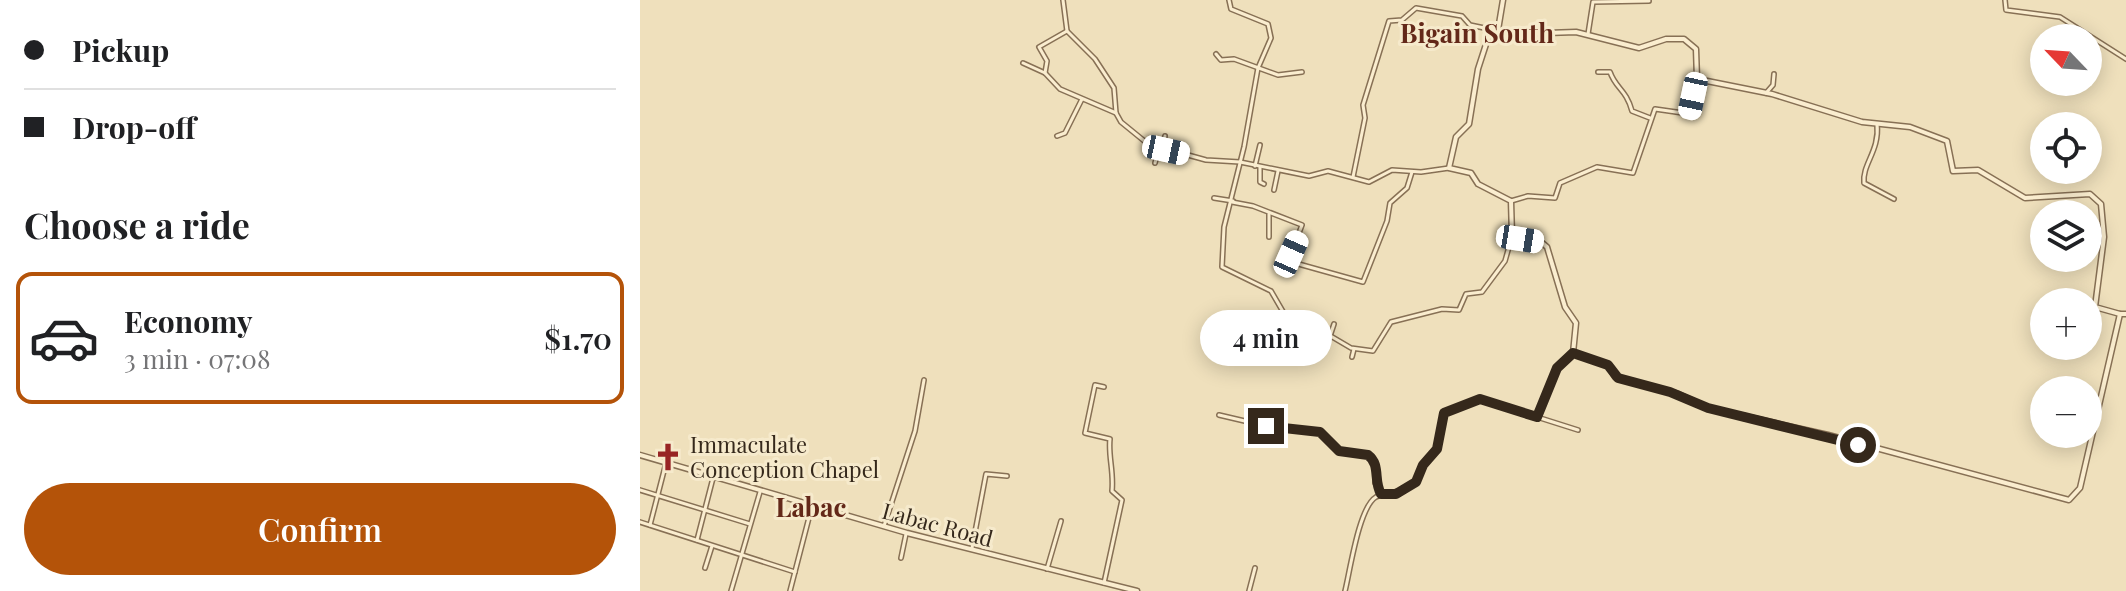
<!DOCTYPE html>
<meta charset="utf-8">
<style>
body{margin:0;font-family:"Playfair Display",serif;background:#f6f6f6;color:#202124;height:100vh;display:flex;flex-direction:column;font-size:30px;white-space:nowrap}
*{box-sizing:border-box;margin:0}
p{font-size:26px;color:#757577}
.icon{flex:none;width:44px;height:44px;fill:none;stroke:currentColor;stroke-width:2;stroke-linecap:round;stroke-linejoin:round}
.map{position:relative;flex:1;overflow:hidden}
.side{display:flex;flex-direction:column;background:#fff;width:640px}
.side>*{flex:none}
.guide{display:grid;align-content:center;height:176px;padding:0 24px;background:#fff}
.needle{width:52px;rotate:295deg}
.tools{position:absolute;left:1390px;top:24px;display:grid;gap:16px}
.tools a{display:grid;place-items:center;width:72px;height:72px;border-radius:50%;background:#fff;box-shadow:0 4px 20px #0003;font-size:40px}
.end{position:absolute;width:36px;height:36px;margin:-18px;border:10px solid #35281b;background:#fff;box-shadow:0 0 0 4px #fff}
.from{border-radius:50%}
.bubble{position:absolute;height:56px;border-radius:28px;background:#fff;box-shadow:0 4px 20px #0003;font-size:26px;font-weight:600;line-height:56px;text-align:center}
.car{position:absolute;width:24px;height:48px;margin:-24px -12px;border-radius:10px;box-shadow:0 0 6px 2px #0007;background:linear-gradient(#fff 24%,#345 0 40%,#fff 0 76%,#345 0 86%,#fff 0)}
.guide b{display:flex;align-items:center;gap:28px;height:76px;font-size:30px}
.guide b+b{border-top:2px solid #e0e0e0}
.guide i{width:20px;height:20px;background:#202124}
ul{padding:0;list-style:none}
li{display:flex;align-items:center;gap:24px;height:132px;margin:0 16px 12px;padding:0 8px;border:4px solid transparent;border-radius:16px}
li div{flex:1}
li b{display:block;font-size:30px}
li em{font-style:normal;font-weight:600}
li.on{border-color:#b45309}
li>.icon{width:72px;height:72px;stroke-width:1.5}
h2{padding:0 24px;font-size:36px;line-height:96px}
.primary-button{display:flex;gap:16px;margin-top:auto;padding:16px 24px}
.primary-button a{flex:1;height:92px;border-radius:48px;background:#b45309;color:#fff;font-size:32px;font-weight:600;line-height:92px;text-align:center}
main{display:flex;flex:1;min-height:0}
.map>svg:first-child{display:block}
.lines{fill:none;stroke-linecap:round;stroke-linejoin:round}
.minor-casing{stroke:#877055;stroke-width:6}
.tertiary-casing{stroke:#877055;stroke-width:7}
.minor{stroke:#faedcf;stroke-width:3}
.tertiary{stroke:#faedcf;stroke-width:4}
.route{stroke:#35281b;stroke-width:10}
.labels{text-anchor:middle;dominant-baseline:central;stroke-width:6;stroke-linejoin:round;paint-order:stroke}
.poi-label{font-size:22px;fill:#35281b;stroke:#f6eacc;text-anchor:start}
.street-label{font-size:22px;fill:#35281b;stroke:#f6eacc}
.quarter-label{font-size:26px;font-weight:bold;fill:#632819;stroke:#f6eacc}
</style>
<main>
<section class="side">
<div class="guide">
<b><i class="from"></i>Pickup</b>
<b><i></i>Drop-off</b>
</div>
<h2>Choose a ride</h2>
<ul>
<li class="on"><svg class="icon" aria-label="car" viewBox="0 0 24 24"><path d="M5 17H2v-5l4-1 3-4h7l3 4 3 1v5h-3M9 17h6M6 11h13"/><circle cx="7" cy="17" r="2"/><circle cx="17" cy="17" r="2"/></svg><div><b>Economy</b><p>3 min · 07:08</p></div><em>$1.70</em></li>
</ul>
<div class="primary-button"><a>Confirm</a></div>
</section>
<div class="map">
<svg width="1486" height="591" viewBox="0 0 1486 591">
<rect width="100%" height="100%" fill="#efe0bc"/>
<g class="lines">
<defs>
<g id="minor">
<polyline points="423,0 427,31 455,59 474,88 476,113 481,122 508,144 566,160 600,162 669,176 688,171 729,182 752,170 781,172 809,168"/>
<polyline points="589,0 591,9 628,24 631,38 618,68 604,147 584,227 582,267 631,291 649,322 677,328 711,348 733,351 751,322 802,309 819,310 826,294 842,292 865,261 872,236"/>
<polyline points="1365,0 1366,10 1420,17 1486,59"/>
<polyline points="948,34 953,2 1009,1"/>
<polyline points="576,54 581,60 594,59 638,75 662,72"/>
<polyline points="383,63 405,73 420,89 476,113"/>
<path d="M958,72H970C976,89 986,89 992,111L1010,118"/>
<polyline points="405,73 407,61 399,47 427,31"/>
<polyline points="1126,93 1133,85 1134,74"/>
<path d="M1237,124C1240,151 1222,164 1224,183L1254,199"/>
<polyline points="417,136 425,133 442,99"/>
<polyline points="522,148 525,136"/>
<polyline points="515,163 519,148"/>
<polyline points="615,166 620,145"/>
<polyline points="620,167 620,182 624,184"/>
<polyline points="713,177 725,118 723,105 749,21 762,20 776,8 822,16 830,25 854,30"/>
<polyline points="634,190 638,171"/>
<polyline points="574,198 593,201"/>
<polyline points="871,201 888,196 915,198 920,183 957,167 993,173 1015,109 1050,114 1057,79"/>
<polyline points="592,202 613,206 662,225 651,254 655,263 723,282 747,221 750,203 767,188 772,172"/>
<polyline points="629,237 629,214"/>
<polyline points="690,336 694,324"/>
<polyline points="712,357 714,349"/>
<polyline points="579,415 626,426 680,432 699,451 728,455 736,465 735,483 741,494"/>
<polyline points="897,417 938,430"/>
<polyline points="0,490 110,524"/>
<polyline points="0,522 155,572"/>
<polyline points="10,525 26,463"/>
<polyline points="244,526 275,431 284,380"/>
<polyline points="57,540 73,478"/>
<polyline points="332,548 346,474 367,476"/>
<polyline points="261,558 266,534"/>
<polyline points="65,568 72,546"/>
<polyline points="407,569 421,521"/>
<path d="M464,583L482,500L472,491C474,471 468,456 470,439L445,433L455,385L464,387"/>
<polyline points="91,591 120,492"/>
<polyline points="150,591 172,506"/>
<polyline points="609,591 615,568"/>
<path d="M705,591C710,571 719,507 736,497C749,490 762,495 776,482L783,465L797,449L804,413L840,399L897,417L917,368L933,353"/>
</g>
<g id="tertiary">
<polyline points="863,0 858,30 850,32 838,69 829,124 816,137 809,168 831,173 838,184 871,201 872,236 901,242 907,247 925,307 936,323 933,353 968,365 975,377 1038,394 1068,408 1188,435 1429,500 1440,488 1480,314 1486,314"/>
<polyline points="858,30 874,34 936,32 999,48 1026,39 1044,39 1056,49 1057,79 1132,94 1222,122 1270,127 1307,141 1313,171 1338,170 1385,198 1450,194 1461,204 1464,237 1455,307 1480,314"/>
<polyline points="0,455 267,533 497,591"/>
</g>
</defs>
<!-- minor casing -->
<use href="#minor" class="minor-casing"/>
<!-- tertiary casing -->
<use href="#tertiary" class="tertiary-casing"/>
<!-- minor -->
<use href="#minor" class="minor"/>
<!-- tertiary -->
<use href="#tertiary" class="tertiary"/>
</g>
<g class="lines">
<!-- route -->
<path class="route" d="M626,426L680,432L699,451L728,455C741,465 733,480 741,494H756L776,482L783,465L797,449L804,413L840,399L897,417L917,368L933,353L968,365L978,378L1030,392L1068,408L1218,445"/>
</g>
<!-- icons -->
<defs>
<symbol id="church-bare" viewBox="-9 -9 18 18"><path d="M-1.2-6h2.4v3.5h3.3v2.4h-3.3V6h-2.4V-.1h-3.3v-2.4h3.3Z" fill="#982424" stroke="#f6eacc" stroke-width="2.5" paint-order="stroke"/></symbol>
</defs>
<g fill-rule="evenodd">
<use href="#church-bare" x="8" y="437" width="40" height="40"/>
</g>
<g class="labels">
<!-- poi labels -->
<g class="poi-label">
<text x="50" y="444">Immaculate<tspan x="50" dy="25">Conception Chapel</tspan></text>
</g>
<!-- street labels -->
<g class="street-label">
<text transform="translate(298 524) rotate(15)">Labac Road</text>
</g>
<!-- quarter labels -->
<g class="quarter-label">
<text x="837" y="32">Bigain South</text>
<text x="171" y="506">Labac</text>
</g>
</g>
</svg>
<div class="tools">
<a><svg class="needle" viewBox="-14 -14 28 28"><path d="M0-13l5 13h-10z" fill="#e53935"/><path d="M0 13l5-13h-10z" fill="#757577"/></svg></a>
<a><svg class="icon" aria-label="locate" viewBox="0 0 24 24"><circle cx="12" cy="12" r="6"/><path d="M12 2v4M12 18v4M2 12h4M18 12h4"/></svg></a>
<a><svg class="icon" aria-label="layers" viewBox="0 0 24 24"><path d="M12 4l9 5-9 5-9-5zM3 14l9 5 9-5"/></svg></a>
<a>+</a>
<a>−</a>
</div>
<i class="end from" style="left:1218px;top:445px"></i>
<i class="end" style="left:626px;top:426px"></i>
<div class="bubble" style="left:560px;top:310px;width:132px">4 min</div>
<i class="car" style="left:1053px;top:96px;rotate:192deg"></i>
<i class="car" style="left:526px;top:150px;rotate:102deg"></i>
<i class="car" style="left:880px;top:239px;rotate:99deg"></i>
<i class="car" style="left:651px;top:254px;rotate:24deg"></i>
</div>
</main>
